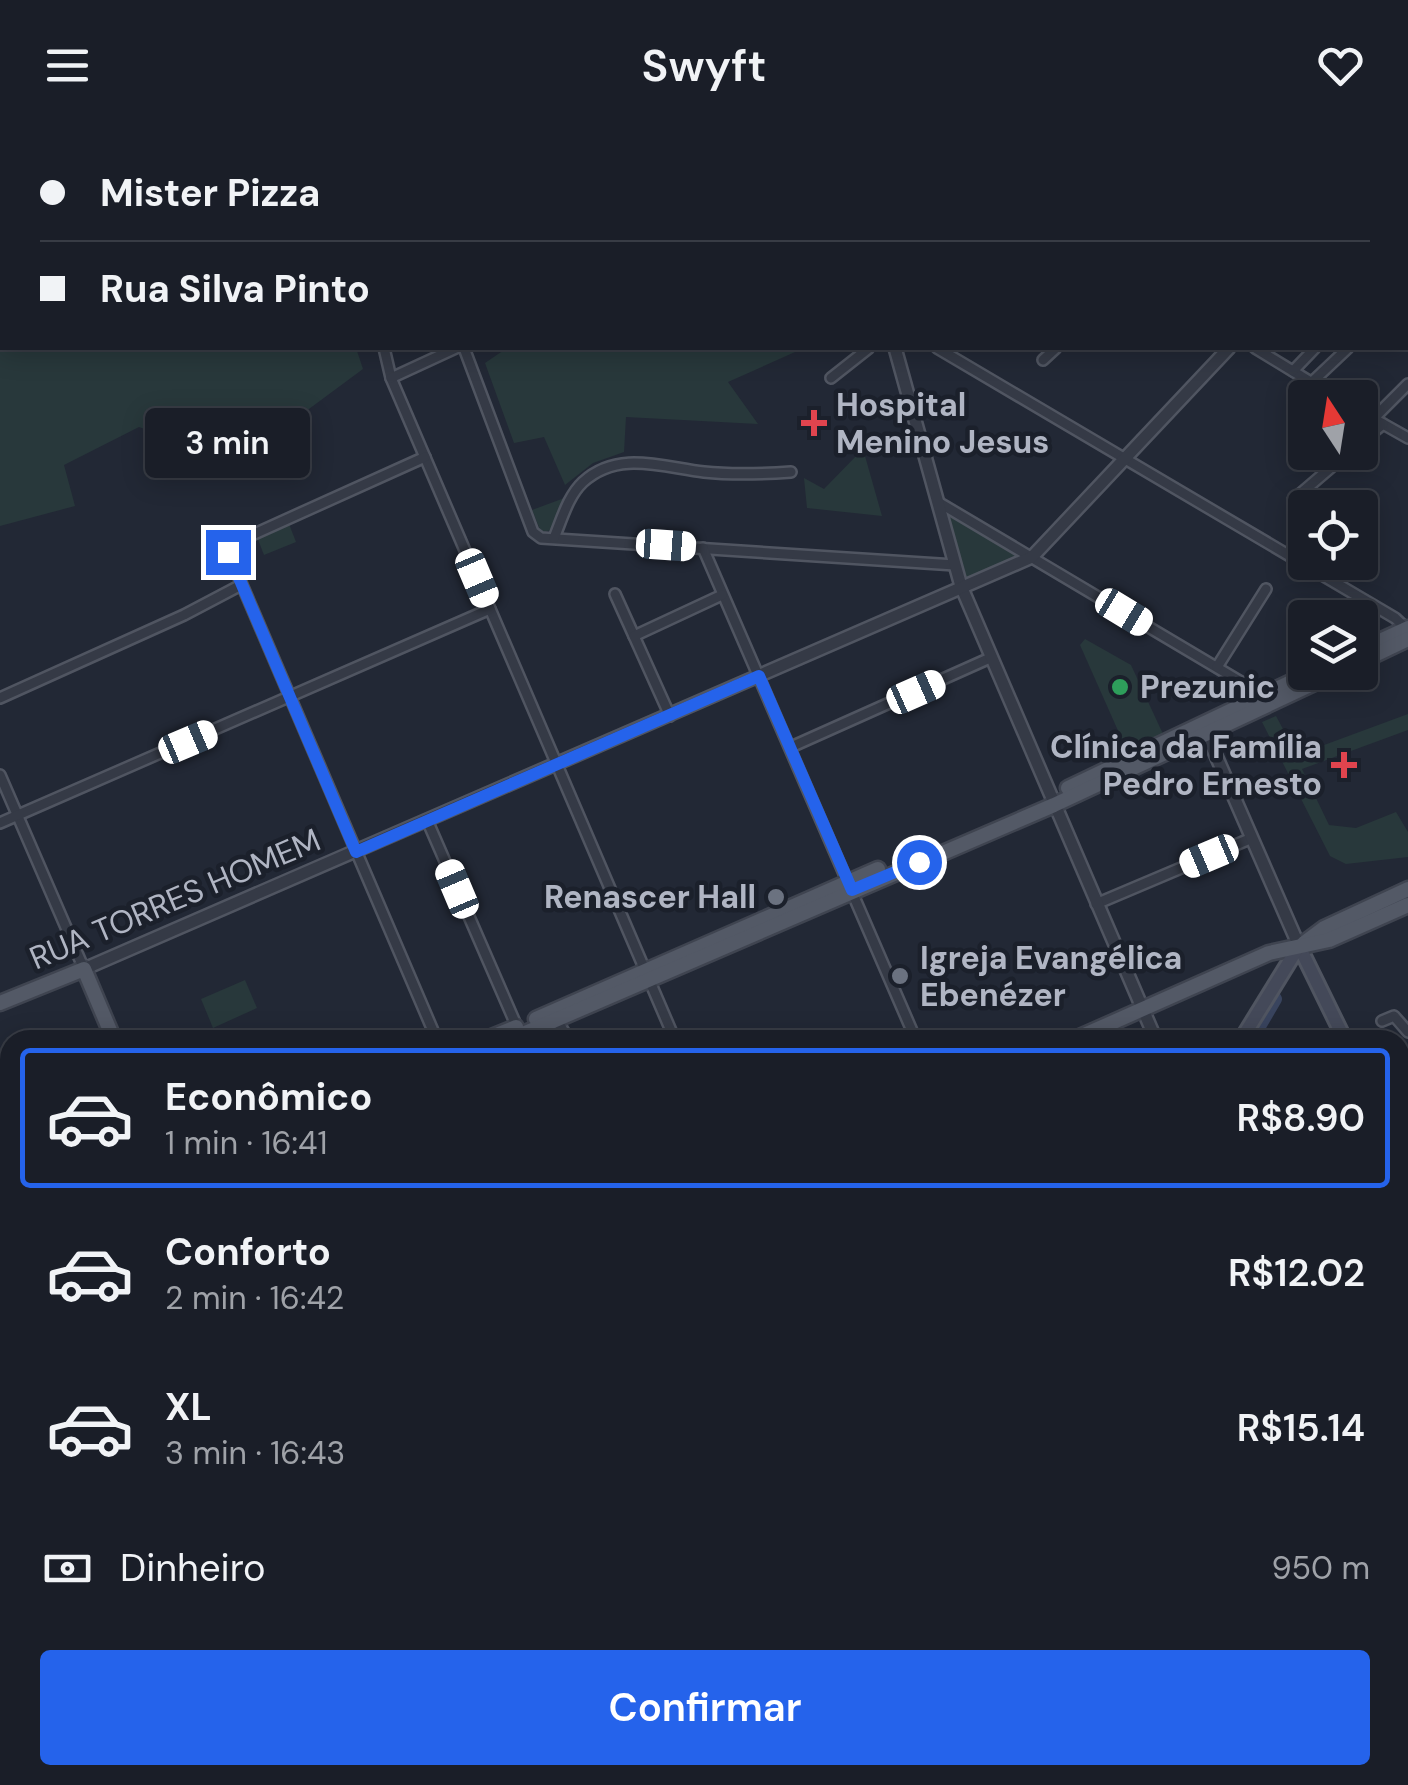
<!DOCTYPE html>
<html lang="pt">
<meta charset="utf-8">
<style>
body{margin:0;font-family:"DM Sans",sans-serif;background:#272b34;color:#f1f3f6;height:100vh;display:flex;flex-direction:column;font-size:38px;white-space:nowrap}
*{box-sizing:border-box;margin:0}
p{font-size:32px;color:#9fa2a8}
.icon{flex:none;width:55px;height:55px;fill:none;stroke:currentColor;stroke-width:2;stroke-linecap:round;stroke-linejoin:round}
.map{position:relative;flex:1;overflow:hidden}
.panel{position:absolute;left:0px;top:900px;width:1410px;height:755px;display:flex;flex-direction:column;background:#1a1e28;border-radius:30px 30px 0 0;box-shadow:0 5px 25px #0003,0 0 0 2px #383c45}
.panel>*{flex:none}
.top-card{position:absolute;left:0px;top:0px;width:1410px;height:220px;box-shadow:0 5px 25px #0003,0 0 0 2px #383c45;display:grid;align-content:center;height:220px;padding:0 40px;background:#1a1e28}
.needle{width:65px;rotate:348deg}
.controls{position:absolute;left:1288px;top:250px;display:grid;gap:20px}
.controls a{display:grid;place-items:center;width:90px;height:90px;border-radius:10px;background:#1a1e28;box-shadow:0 5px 25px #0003,0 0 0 2px #383c45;font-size:50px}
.end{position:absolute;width:45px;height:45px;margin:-22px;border:12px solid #2563eb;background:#fff;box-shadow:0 0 0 5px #fff}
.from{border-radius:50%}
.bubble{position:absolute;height:70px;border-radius:10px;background:#1a1e28;box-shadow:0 5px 25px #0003,0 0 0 2px #383c45;font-size:32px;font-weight:600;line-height:70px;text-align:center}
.car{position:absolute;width:30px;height:60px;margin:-30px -15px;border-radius:12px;box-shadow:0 0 8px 2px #0007;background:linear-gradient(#fff 24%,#345 0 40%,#fff 0 76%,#345 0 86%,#fff 0)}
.top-card b{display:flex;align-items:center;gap:35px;height:95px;font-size:38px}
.top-card b+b{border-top:2px solid #383c45}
.top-card i{width:25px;height:25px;background:#f1f3f6}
ul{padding:18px 0 0;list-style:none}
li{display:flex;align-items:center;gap:30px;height:140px;margin:0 20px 15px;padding:0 20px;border:5px solid transparent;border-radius:10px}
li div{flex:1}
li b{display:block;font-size:38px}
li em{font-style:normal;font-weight:600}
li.selected{border-color:#2563eb}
li>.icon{width:90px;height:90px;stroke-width:1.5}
.pay{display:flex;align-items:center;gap:25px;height:110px;padding:0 40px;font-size:38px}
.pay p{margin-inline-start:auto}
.cta{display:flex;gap:20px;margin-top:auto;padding:20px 40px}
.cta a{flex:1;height:115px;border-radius:10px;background:#2563eb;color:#fff;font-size:40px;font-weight:600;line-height:115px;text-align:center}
header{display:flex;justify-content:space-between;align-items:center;height:130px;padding:0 40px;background:#1a1e28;font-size:45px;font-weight:600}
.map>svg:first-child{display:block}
.green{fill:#28383b}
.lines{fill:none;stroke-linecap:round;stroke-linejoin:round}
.river{stroke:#39445e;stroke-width:14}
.minor-casing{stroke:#505561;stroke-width:14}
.tertiary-casing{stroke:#505561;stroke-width:16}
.secondary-casing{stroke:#505561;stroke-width:18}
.primary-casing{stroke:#3f4450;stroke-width:19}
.minor{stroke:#353a46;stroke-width:9}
.tertiary{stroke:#353a46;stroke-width:11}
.secondary{stroke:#444959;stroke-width:12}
.primary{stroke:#535966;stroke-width:14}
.route{stroke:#2563eb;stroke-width:12}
.health-dot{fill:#e0444e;stroke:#1b202b;stroke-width:4}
.leisure-dot{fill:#2e9e5b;stroke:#1b202b;stroke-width:4}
.worship-dot{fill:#6b7280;stroke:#1b202b;stroke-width:4}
.labels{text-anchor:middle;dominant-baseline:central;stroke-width:9;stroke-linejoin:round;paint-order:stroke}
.poi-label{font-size:32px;font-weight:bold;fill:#b0b5c3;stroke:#1b202b;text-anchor:start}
.street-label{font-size:32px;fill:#b0b5c3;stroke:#1b202b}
</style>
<header><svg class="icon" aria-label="menu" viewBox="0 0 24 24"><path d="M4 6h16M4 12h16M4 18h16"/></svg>Swyft<svg class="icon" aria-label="heart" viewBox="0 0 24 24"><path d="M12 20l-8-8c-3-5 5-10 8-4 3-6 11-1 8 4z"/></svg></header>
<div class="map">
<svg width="1408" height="1655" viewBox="0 0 1408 1655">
<rect width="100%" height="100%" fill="#222835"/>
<!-- green -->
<g class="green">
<polygon points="0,0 861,0 2,2 2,218 272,218 280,221 356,218 363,239 263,313 192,316 139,297 64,335 75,376 0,396"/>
<polygon points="507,218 584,218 619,222 625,218 804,218 728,252 758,294 626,287 624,322 593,333 565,355 544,307 514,313 485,233"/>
<polygon points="863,319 882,386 807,378 804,348 824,359"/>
<polygon points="567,367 553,400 541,402 532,380"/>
<polygon points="944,378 1018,427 966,450"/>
<polygon points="289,394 296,412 264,425 257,407"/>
<polygon points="1085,509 1131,535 1163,604 1127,621 1080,515"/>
<polygon points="1408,584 1408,600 1302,639 1329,695 1356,698 1396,682 1408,702 1408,727 1346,734 1330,726 1262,592 1276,586 1297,625"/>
<polygon points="245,850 257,878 213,898 201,869"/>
</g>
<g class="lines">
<!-- river -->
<g class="river">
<polyline points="1251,910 1275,869"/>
<polyline points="645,1655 656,1645"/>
</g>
<defs>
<g id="minor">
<polyline points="1009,0 1011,2"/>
<polyline points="1116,0 1119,2"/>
<polyline points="943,2 947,0"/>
<polyline points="384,218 391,248 675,910"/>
<polyline points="464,218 533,402 541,408 955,435"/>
<polyline points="937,218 1395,488 1408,500"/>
<polyline points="1255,218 1337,268"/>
<polyline points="1043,230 1056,218"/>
<polyline points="1293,241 1315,218"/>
<polyline points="391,248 456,218"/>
<polyline points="831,248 869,218"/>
<polyline points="1312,252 1348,218"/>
<polyline points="1360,281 1408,308"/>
<polyline points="1374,288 1408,254"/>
<polyline points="1360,313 1383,294"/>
<polyline points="425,327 232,414 228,422 437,910"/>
<polyline points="1293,370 1349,322"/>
<polyline points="938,372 1263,565"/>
<path d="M554,408C562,389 568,366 583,352C618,320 662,337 704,342C732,345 762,344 791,342"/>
<polyline points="703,418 916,910"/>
<polyline points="615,464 634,506"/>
<polyline points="1217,537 1266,459"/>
<polyline points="0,568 184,485 241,455"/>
<polyline points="670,586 634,506 722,465"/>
<polyline points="791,617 990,528"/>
<polyline points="0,645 84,839"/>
<polyline points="427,690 517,897"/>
<polyline points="0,693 490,479"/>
<polyline points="1096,774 1252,708"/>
<polyline points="555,887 569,910"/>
<polyline points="1382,891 1394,886 1408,902"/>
<polyline points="1400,1114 1408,1108"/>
<polyline points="1400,1161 1408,1154"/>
<polyline points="1400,1190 1408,1183"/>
<polyline points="0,1213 10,1208"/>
<polyline points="0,1265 8,1284"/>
<polyline points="1400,1281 1408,1273"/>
<polyline points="1400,1377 1408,1370"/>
<polyline points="1400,1500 1408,1509"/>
<polyline points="1400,1567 1408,1559"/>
<polyline points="0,1620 10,1617"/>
<polyline points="1400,1626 1408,1634"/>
<polyline points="95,1645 99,1655"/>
<polyline points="800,1645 810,1655"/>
<polyline points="951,1645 962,1655"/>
<polyline points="1141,1645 1154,1655"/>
</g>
<g id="tertiary">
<polyline points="1090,2 1093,0"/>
<polyline points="1408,24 1408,23"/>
<polyline points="895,218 961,456 1156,910"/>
<polyline points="1203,596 1299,816"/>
<polyline points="84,839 1032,427 1229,218"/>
<polyline points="1400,1208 1408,1217"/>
<polyline points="276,1645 280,1655"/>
<polyline points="559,1645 568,1655"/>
<polyline points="1311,1645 1321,1655"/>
</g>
<g id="secondary">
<polyline points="1384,0 1385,2"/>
<polyline points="1406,0 1408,3"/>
<polyline points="1299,816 1345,910"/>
<polyline points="1241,910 1299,816"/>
<polyline points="1400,974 1408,983"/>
<polyline points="630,1655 642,1645"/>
<polyline points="657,1655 669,1645"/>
</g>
<g id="primary">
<polyline points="1360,520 1408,498"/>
<polyline points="1360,532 1408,509"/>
<polyline points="1068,658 1312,542"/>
<polyline points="1304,813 1324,798 1408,759"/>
<polyline points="0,873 84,839 114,910"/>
<polyline points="536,889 878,739"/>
<polyline points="484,910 516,897"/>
<polyline points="509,910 1054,675 1338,542"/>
<polyline points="1073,910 1269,823 1329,810 1408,775"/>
<polyline points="0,1014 10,1036"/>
<polyline points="0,1369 10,1365"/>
</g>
</defs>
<!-- minor casing -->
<use href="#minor" class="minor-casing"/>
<!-- tertiary casing -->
<use href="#tertiary" class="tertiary-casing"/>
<!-- secondary casing -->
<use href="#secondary" class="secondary-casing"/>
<!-- primary casing -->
<use href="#primary" class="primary-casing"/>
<!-- minor -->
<use href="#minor" class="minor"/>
<!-- tertiary -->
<use href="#tertiary" class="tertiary"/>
<!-- secondary -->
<use href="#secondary" class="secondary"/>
<!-- primary -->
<use href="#primary" class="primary"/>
</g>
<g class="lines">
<!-- route -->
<polyline class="route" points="228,422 356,722 759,546 852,760 919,732"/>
</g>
<!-- markers -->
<g class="health-dot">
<path d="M809 278h10v10h10v10h-10v10h-10v-10h-10v-10h10z"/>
<path d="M1339 620h10v10h10v10h-10v10h-10v-10h-10v-10h10z"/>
</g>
<circle class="leisure-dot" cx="1120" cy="557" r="10"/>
<g class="worship-dot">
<circle cx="776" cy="767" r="10"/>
<circle cx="900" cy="846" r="10"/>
</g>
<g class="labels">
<!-- poi labels -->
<g class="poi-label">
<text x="836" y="275">Hospital<tspan x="836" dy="37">Menino Jesus</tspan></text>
<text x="1140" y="557">Prezunic</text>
<text x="1322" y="617" text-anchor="end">Clínica da Família<tspan x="1322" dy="37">Pedro Ernesto</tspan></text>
<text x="756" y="767" text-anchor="end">Renascer Hall</text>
<text x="920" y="828">Igreja Evangélica<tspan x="920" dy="37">Ebenézer</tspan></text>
</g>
<!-- street labels -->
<g class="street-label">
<text transform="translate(175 769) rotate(-23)">RUA TORRES HOMEM</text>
</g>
</g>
</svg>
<div class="controls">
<a><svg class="needle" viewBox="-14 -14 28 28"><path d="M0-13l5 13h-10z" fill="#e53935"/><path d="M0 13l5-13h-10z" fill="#9fa2a8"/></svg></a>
<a><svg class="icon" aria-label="locate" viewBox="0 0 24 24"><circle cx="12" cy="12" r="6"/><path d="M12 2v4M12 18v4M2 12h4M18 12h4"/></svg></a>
<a><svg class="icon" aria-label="layers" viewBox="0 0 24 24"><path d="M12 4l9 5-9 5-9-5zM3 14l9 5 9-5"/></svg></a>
</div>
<i class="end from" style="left:919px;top:732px"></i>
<i class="end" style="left:228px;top:422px"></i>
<div class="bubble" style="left:145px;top:278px;width:165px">3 min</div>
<i class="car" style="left:666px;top:415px;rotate:94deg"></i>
<i class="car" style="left:477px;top:448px;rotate:157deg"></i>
<i class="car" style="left:1124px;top:482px;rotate:121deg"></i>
<i class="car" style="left:916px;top:562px;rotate:66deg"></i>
<i class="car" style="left:188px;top:612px;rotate:67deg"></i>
<i class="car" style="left:1209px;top:726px;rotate:247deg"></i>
<i class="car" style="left:457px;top:759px;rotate:337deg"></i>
<div class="top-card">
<b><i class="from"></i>Mister Pizza</b>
<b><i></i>Rua Silva Pinto</b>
</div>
<section class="panel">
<ul>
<li class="selected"><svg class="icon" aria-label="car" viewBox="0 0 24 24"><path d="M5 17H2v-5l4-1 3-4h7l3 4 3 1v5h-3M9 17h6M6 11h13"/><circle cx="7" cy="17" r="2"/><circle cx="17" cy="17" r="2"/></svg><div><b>Econômico</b><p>1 min · 16:41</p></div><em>R$8.90</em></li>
<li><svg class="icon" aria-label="car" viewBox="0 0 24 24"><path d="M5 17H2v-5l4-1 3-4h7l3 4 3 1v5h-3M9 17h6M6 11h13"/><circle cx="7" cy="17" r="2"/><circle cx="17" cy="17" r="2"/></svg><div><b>Conforto</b><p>2 min · 16:42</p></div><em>R$12.02</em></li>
<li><svg class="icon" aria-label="car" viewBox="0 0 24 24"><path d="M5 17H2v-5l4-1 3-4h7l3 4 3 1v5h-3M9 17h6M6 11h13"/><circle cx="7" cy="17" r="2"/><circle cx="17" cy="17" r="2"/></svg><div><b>XL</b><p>3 min · 16:43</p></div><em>R$15.14</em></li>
</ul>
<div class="pay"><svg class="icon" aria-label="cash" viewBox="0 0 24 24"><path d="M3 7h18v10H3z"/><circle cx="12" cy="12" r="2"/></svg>Dinheiro<p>950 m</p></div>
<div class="cta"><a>Confirmar</a></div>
</section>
</div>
